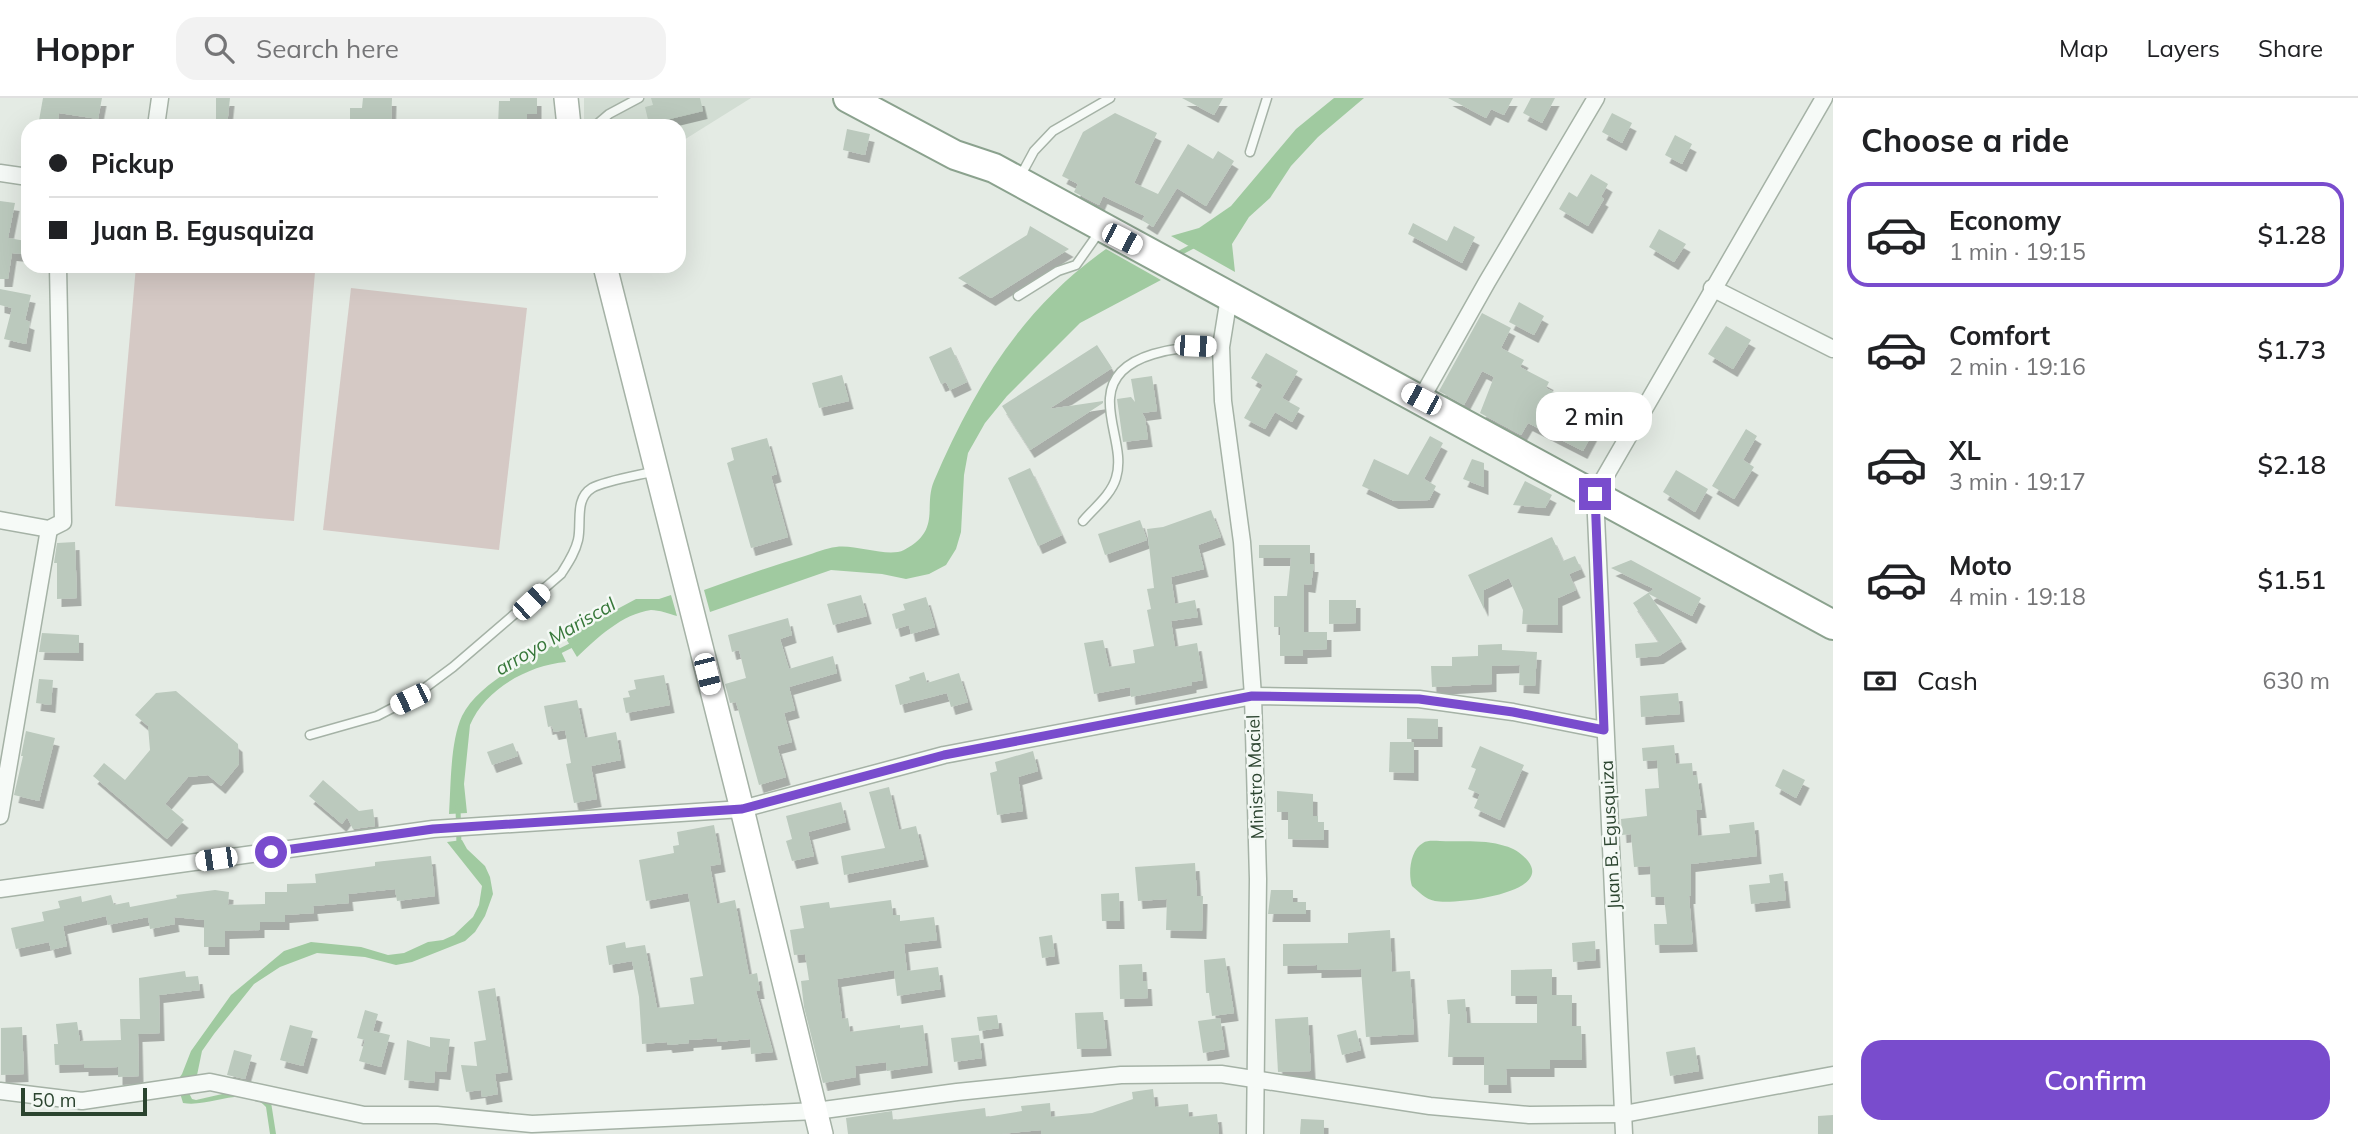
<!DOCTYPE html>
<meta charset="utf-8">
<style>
body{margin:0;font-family:Mulish,sans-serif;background:#f2f2f2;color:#202124;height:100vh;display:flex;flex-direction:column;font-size:26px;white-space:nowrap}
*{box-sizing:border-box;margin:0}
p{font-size:23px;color:#757577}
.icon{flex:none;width:38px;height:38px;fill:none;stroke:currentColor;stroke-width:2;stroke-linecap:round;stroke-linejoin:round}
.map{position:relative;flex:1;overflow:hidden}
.sheet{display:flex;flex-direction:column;background:#fff;width:525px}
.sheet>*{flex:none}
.banner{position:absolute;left:21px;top:21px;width:665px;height:154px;border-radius:21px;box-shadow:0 7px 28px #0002;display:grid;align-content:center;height:154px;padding:0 28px;background:#fff}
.scale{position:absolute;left:21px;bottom:18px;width:126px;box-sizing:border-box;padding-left:7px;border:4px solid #2b442f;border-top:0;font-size:19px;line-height:24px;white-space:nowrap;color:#2b442f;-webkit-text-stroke:5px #f3f8f4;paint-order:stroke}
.end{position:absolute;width:32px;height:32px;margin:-16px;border:9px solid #794ccd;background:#fff;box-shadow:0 0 0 4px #fff}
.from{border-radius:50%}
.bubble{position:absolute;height:49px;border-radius:21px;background:#fff;box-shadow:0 7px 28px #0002;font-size:23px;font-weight:600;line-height:49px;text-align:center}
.car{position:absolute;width:21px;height:42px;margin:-21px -10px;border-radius:9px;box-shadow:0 0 5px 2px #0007;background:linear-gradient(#fff 24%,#345 0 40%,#fff 0 76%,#345 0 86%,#fff 0)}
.banner b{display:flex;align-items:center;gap:24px;height:66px;font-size:26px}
.banner b+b{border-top:2px solid #e0e0e0}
.banner i{width:18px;height:18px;background:#202124}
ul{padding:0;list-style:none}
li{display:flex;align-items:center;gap:21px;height:105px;margin:0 14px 10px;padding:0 14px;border:4px solid transparent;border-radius:21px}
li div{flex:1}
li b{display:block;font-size:26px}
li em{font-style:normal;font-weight:600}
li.on{border-color:#794ccd}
li>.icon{width:63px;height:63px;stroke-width:1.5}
h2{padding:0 28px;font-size:32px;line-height:84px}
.pay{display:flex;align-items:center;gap:18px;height:77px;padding:0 28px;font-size:26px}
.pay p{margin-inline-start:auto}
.button{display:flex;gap:14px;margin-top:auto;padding:14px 28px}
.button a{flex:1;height:80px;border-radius:21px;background:#794ccd;color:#fff;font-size:28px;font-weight:600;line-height:80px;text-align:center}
header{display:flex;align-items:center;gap:42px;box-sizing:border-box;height:98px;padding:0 35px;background:#fff;border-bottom:2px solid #e0e0e0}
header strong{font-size:33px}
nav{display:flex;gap:38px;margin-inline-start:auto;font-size:24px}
.search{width:490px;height:63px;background:#f2f2f2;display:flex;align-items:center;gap:18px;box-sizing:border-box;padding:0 24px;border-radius:21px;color:#757577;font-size:26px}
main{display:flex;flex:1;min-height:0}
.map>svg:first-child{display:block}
.built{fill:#d2ddd3}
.green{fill:#d5c9c5}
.water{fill:#a0caa0}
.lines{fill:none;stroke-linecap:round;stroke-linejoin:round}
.stream{stroke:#a0caa0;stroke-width:5}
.building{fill:#bbc9bd;filter:url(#shadow)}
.lane-casing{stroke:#a5b2a6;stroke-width:11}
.street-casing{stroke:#a5b2a6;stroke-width:19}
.secondary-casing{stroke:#a5b2a6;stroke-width:26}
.highway-casing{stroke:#8ba28e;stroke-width:32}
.lane{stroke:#f6faf7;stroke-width:8}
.street{stroke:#f6faf7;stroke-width:16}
.secondary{stroke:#fff;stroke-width:23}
.highway{stroke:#fff;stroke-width:28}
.route{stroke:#794ccd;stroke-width:9}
.labels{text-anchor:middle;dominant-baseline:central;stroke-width:5;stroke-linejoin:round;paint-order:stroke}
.street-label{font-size:18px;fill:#2b442f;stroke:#f3f8f4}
.water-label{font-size:19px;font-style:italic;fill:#367739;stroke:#f3f8f4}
</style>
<header>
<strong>Hoppr</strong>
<div class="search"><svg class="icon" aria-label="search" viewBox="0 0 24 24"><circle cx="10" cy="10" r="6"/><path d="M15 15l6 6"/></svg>Search here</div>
<nav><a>Map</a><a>Layers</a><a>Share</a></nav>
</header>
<main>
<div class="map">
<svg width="1833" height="1036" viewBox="0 0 1833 1036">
<defs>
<filter id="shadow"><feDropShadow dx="4.5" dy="8" stdDeviation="0" flood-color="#0004"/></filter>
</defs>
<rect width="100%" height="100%" fill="#e4ebe4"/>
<!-- built -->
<polygon class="built" points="584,0 751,0 679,45 679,28 584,28"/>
<!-- green -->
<g class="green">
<polygon points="136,168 239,168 315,174 294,423 115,408"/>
<polygon points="351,190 527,210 499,452 323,432"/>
</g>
<!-- water -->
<g class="water">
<polygon points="1334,0 1364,0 1318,39 1291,68 1270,100 1249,119 1232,146 1235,174 1171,138 1199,130 1231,108 1296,31"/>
<path d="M1106,151L1161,182L1080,225L1007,298L985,325L968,355L964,377L961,434L956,451L946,467L929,476L906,481L882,476L831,472L710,514L704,492C738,480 771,468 805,458C815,455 826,450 836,449C856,446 888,460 904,452C942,432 923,409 934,383C974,290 1022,210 1106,151Z"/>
<path d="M671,497L677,518C670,516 659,512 651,512C622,516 597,540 577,559L565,539L636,501H659Z"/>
<path d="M557,545L566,564C529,567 485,591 470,627L464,686L467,715L449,716C451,688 450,644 462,618C478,586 527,562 557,545Z"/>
<polygon points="462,742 467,751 485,768 490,779 493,796 485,818 475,834 465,843 412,864 396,867 365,859 317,855 280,869 254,886 214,936 202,953 196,982 175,986 182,976 191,953 231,897 284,853 311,844 361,849 388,857 404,855 428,844 443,842 454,837 473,819 479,807 482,788 447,744"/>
<path d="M1440,743C1460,744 1486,741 1505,748C1514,750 1522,756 1528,763C1554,796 1453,807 1435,803C1425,801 1419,794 1412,788C1408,776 1410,752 1423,745C1427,742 1435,743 1440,743Z"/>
<path d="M231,994L271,1004L276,1036H270L266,1009C244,986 210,1010 183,1005L180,995H189L192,1001L196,1002Z"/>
</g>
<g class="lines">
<!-- stream -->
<g class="stream">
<polyline points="1176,157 1195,147"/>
<polyline points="556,555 576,545"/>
<polyline points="458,709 459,748"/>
</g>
</g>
<!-- building -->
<g class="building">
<polygon points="43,0 102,0 98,21 59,15 57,28 38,28"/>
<polygon points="216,0 230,0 227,28 216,28"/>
<polygon points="363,0 392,0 391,28 350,28 350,10 362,10"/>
<polygon points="510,0 537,0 537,16 527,16 527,28 498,28 499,3 510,3"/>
<polygon points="651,0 700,0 703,13 649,26 645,9 653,7"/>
<polygon points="1182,0 1223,0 1214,17"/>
<polygon points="1448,0 1513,0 1504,17 1491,11 1486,20"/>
<polygon points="1531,0 1555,0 1542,25 1523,15"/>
<polygon points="1115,15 1157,35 1134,85 1158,96 1188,46 1213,61 1218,53 1234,63 1206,108 1177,90 1153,129 1142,122 1145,118 1103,98 1099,107 1074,94 1078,86 1062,78 1083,34"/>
<polygon points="1612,15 1632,25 1622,45 1602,34"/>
<polygon points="847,31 870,36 865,57 843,52"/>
<polygon points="1675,37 1692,46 1682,66 1665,57"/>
<polygon points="1591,76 1608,86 1601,99 1604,101 1588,128 1559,111 1569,94 1577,99"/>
<polygon points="0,103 15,105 8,140 26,143 23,156 12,155 8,181 0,181"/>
<polygon points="1413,125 1447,143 1454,128 1475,139 1462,165 1408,136"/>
<polygon points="1030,128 1069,151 991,200 958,180 1027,137"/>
<polygon points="1659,131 1686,146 1674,164 1649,149"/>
<polygon points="0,191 31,197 25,222 30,224 26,246 4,241 12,210 0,207"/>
<polygon points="1519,204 1544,218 1534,237 1509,224"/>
<polygon points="1482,215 1511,230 1501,250 1524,262 1520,269 1549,284 1546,290 1601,319 1583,353 1528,325 1521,337 1480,315 1494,279 1482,273 1464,307 1439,293"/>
<polygon points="1726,228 1751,242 1733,271 1708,256"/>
<polygon points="1097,247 1112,270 1049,311 1103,303 1103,305 1030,352 1002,308"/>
<polygon points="951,249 967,284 950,292 946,284 941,286 929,259"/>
<polygon points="1266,255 1298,273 1282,300 1300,310 1292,324 1275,314 1265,331 1244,320 1263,287 1251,280"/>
<polygon points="842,277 849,303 819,310 812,285"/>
<polygon points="1152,278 1157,313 1142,315 1145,320 1148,341 1123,344 1117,301 1131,299 1135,304 1131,281"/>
<polygon points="1746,331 1757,338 1743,362 1754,369 1734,401 1712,388"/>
<polygon points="1430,338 1443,345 1424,381 1436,388 1429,402 1394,403 1362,388 1374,361 1408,377"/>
<polygon points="767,340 777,376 771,378 788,439 751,450 727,365 734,362 731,350"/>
<polygon points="1472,361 1484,365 1484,389 1463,381"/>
<polygon points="1030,370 1062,437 1038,448 1008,380"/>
<polygon points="1676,372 1708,391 1695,414 1663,394"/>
<polygon points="1525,383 1552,397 1545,410 1513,407"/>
<polygon points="1211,412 1221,439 1198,447 1204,471 1171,479 1175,506 1195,502 1198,519 1171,523 1175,549 1197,545 1203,582 1192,584 1192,587 1131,599 1130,589 1094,596 1084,545 1103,542 1109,569 1135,565 1133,552 1154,548 1147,512 1151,511 1147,491 1154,490 1147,431 1163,429"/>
<polygon points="1140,422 1147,442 1105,457 1098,436"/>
<polygon points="1552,439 1563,463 1575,458 1581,471 1569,476 1576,492 1558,500 1558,527 1522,526 1523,512 1509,480 1484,492 1484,511 1468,477"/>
<polygon points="75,444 77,500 57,501 57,465 54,465 57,445"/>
<polygon points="1259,447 1310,447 1310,466 1314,466 1311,487 1304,486 1304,534 1327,534 1327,551 1303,552 1303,558 1280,558 1280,529 1274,529 1274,498 1287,498 1291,460 1259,460"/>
<polygon points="1631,462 1701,500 1692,518 1649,496 1682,543 1659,558 1636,560 1635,546 1659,544 1633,505 1654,491 1611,470"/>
<polygon points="861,497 867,518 833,527 827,506"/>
<polygon points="926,499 935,529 911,536 909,527 896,531 892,516 905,512 903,506"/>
<polygon points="1329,502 1356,502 1356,525 1329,526"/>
<polygon points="788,520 792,537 780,541 789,571 833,558 837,575 789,589 795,612 784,615 792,644 777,648 786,679 759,687 736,604 730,605 725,586 746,580 739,552 732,554 728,537"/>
<polygon points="42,535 79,537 79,555 39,554"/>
<polygon points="1502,546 1502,552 1537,554 1535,588 1519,587 1520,567 1492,568 1492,586 1432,589 1431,568 1452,568 1452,559 1478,558 1478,547"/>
<polygon points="924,574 927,585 959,575 968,604 951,609 947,595 900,607 895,587 910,582 909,579"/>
<polygon points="664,577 670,607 626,615 623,600 630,599 628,593 636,591 634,582"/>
<polygon points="39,581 53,582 51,607 36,605"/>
<polygon points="176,593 238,646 239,666 221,688 208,677 188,679 165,706 184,722 167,741 93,678 104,665 125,682 150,652 148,628 135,617 156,595"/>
<polygon points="1678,595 1680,616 1641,619 1640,598"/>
<polygon points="577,602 585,640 616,634 621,662 591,668 597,701 574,705 566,666 571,665 565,632 554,634 552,628 548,629 544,608"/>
<polygon points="1407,620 1438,621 1438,641 1407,641"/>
<polygon points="26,633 55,640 39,703 14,697 23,658 21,658"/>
<polygon points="1390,644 1414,644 1414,675 1389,674"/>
<polygon points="513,645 518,658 492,667 487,654"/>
<polygon points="1674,647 1676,666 1692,665 1693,678 1697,677 1702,712 1696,712 1698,738 1730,735 1729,727 1754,724 1757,758 1691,766 1691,798 1689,798 1693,846 1655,847 1654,826 1667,826 1664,799 1651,799 1650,768 1634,769 1631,736 1622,737 1621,721 1647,718 1645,691 1659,690 1657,662 1643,663 1642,650"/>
<polygon points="1480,648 1524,667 1500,722 1474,710 1480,696 1468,691 1476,671 1471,669"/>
<polygon points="1033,653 1038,673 1018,679 1023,713 997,717 990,675 997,673 995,664"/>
<polygon points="1783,671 1805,682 1796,700 1775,688"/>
<polygon points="323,682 359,713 373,711 375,728 353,731 347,719 342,726 309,698"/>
<polygon points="889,689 899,732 916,728 924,761 844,777 841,758 885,750 869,694"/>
<polygon points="1277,693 1313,696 1313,718 1318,718 1318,724 1324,724 1324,742 1288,741 1288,714 1277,714"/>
<polygon points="841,704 846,724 808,734 814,758 792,763 786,743 792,741 786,718"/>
<polygon points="714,727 721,766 710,768 717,806 735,802 749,877 757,875 760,893 756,893 773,954 751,956 750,941 717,944 717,940 689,942 689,945 668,947 667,944 642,946 639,899 632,863 609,867 606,848 625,844 626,850 645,847 657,910 694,906 690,880 703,878 688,795 646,803 639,762 674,755 673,748 679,747 677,734"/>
<polygon points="431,758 435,798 397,803 395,791 348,796 349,805 313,808 314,815 285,817 285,824 260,824 260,832 225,833 225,849 204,849 204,822 174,819 175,826 150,831 148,819 108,827 106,818 63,828 67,848 51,852 49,844 16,851 11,830 44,823 42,814 60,810 58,803 81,798 82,804 111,797 114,807 129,804 130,809 177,800 176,797 215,792 229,794 228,807 265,806 265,794 287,794 287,786 316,785 315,776 375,768 375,764"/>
<polygon points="1195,765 1197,798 1203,798 1202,833 1166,832 1167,801 1138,803 1135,769"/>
<polygon points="1783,775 1786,802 1751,806 1749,787 1770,785 1769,777"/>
<polygon points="1271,792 1293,792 1293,804 1306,804 1306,816 1268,816"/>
<polygon points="1119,795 1120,823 1102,823 1101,796"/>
<polygon points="891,802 893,817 900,817 900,823 934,819 937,842 904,846 907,873 938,869 941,891 897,898 894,872 837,881 842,921 848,920 850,934 900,927 900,930 923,927 928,967 887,973 886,964 855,968 856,979 823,985 804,909 801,883 809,882 805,856 794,857 790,832 804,830 800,808 829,804 830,810"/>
<polygon points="1390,832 1392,874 1410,873 1414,936 1366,939 1361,871 1317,872 1317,867 1283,868 1283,846 1348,845 1348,835"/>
<polygon points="1052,837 1055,858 1042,860 1039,839"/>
<polygon points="1595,843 1596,862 1573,864 1572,845"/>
<polygon points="1225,860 1234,915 1212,918 1209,895 1206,895 1204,862"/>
<polygon points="1142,866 1143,883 1147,883 1148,900 1120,901 1119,867"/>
<polygon points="1552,871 1552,897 1572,897 1572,928 1581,928 1582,962 1550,962 1550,971 1506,971 1507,987 1484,987 1484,959 1448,959 1450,916 1448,916 1447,902 1465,901 1467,925 1537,925 1537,898 1511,898 1511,872"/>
<polygon points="185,873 186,879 198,878 200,892 159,897 160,935 138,936 139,978 118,979 118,969 84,970 84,966 55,967 54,946 58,946 56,926 77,924 80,943 121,942 120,921 140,921 139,880"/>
<polygon points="495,890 508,974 495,976 498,996 482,999 481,992 466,994 461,967 477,968 474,944 486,942 478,893"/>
<polygon points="365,912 378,916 373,933 390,937 381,969 359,963 365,942 357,940"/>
<polygon points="1103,914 1107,950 1077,951 1075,915"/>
<polygon points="997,917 999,930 979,933 977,919"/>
<polygon points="1308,919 1311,973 1278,974 1275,921"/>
<polygon points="1220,920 1225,951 1203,955 1198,923"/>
<polygon points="290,927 313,933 303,968 280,962"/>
<polygon points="22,929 24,976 1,977 1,930"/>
<polygon points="1356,932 1361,952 1342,957 1337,937"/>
<polygon points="979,937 982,960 954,964 951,940"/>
<polygon points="430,939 450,941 446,974 435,973 434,985 404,982 407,942 430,949"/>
<polygon points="1695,949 1699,973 1670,978 1666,954"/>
<polygon points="234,952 252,957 245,981 227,977"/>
<polygon points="1153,991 1155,1009 1188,1006 1189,1019 1217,1016 1219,1036 1041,1036 1041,1032 1001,1036 848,1036 846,1020 892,1013 893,1022 985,1010 986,1019 1022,1013 1021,1008 1050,1005 1051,1019 1092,1015 1133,1001 1132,994"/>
<polygon points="1833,1017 1833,1036 1818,1036 1818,1018"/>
<polygon points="1301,1021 1324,1022 1324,1036 1300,1036"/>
</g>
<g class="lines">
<defs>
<g id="lane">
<polyline points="595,28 609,16 639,0"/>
<polyline points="1250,54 1267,0"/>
<polyline points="1021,77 1034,53 1053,33 1110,0"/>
<polyline points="1018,198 1058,173 1076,167 1100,133"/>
<path d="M1083,423C1094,410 1111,397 1116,380C1124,355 1108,326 1110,300C1113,252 1185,248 1221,249"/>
<path d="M310,637L377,618L410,601L453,569L561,476C568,465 575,455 578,442C582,425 574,401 592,390C604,383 640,377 656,373"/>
</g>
<g id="street">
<polyline points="156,28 160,0"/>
<polyline points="0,75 28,79"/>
<polyline points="1712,190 1833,251"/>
<polyline points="1229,199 1221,249 1223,303 1242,444 1253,598 1258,781 1255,1036"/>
<polyline points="1421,301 1487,184 1596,0"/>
<polyline points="0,422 49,431 63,424 58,168"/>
<polyline points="0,718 49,431"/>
<polyline points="0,791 433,731 742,711 944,657 1253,598 1419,601 1513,614 1604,632"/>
<polyline points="0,993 82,1003 210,984 364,1017 437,1017 532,1026 816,1013 957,994 1121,977 1221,976 1430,1008 1529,1017 1624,1016 1833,977"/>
<polyline points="1624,1036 1595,396 1824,0"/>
</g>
<g id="secondary">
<polyline points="566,0 569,28"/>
<polyline points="605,168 742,711 821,1036"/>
</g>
<polyline id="highway" points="848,0 955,57 994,70 1833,527"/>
</defs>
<!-- lane casing -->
<use href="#lane" class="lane-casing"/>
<!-- street casing -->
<use href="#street" class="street-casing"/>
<!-- secondary casing -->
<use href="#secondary" class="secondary-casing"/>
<!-- highway casing -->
<use href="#highway" class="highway-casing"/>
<!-- lane -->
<use href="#lane" class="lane"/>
<!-- street -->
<use href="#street" class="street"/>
<!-- secondary -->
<use href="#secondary" class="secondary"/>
<!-- highway -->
<use href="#highway" class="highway"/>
</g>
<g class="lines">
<!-- route -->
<polyline class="route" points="271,754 433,731 742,711 944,657 1252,598 1419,601 1513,614 1604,632 1595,396"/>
</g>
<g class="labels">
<!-- street labels -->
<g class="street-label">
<text transform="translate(1255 679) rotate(-92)">Ministro Maciel</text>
<text transform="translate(1610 737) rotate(-93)">Juan B. Egusquiza</text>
</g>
<!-- water labels -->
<g class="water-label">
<text transform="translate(555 538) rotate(-30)">arroyo Mariscal</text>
</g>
</g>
</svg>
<div class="scale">50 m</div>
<i class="end from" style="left:271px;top:754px"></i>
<i class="end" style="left:1595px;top:396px"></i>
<div class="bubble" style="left:1536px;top:294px;width:116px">2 min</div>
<i class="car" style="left:1122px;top:141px;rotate:117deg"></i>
<i class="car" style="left:1195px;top:248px;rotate:92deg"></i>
<i class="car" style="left:1421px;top:301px;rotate:298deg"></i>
<i class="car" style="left:531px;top:504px;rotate:47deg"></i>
<i class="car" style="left:707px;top:576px;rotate:166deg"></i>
<i class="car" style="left:410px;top:601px;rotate:244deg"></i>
<i class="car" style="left:216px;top:761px;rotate:262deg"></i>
<div class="banner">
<b><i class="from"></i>Pickup</b>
<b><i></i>Juan B. Egusquiza</b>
</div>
</div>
<section class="sheet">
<h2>Choose a ride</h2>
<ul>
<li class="on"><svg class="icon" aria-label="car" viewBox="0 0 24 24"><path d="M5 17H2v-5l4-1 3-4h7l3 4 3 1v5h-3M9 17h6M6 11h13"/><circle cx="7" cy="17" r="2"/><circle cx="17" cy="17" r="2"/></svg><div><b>Economy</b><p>1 min · 19:15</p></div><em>$1.28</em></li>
<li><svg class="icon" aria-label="car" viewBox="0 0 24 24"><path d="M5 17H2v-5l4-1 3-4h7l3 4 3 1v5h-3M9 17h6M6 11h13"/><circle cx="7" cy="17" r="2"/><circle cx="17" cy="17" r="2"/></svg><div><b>Comfort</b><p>2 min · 19:16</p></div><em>$1.73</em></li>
<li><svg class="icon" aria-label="car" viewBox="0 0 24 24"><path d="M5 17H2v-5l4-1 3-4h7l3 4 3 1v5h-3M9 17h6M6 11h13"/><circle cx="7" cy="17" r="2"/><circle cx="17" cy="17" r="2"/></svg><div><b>XL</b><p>3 min · 19:17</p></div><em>$2.18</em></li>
<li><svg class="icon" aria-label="car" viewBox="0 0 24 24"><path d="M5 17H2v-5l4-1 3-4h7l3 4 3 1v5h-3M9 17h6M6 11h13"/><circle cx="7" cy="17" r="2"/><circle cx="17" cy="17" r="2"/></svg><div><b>Moto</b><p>4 min · 19:18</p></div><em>$1.51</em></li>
</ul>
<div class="pay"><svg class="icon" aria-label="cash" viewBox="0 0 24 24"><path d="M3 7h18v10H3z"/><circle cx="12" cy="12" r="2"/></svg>Cash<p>630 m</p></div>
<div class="button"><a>Confirm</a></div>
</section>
</main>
